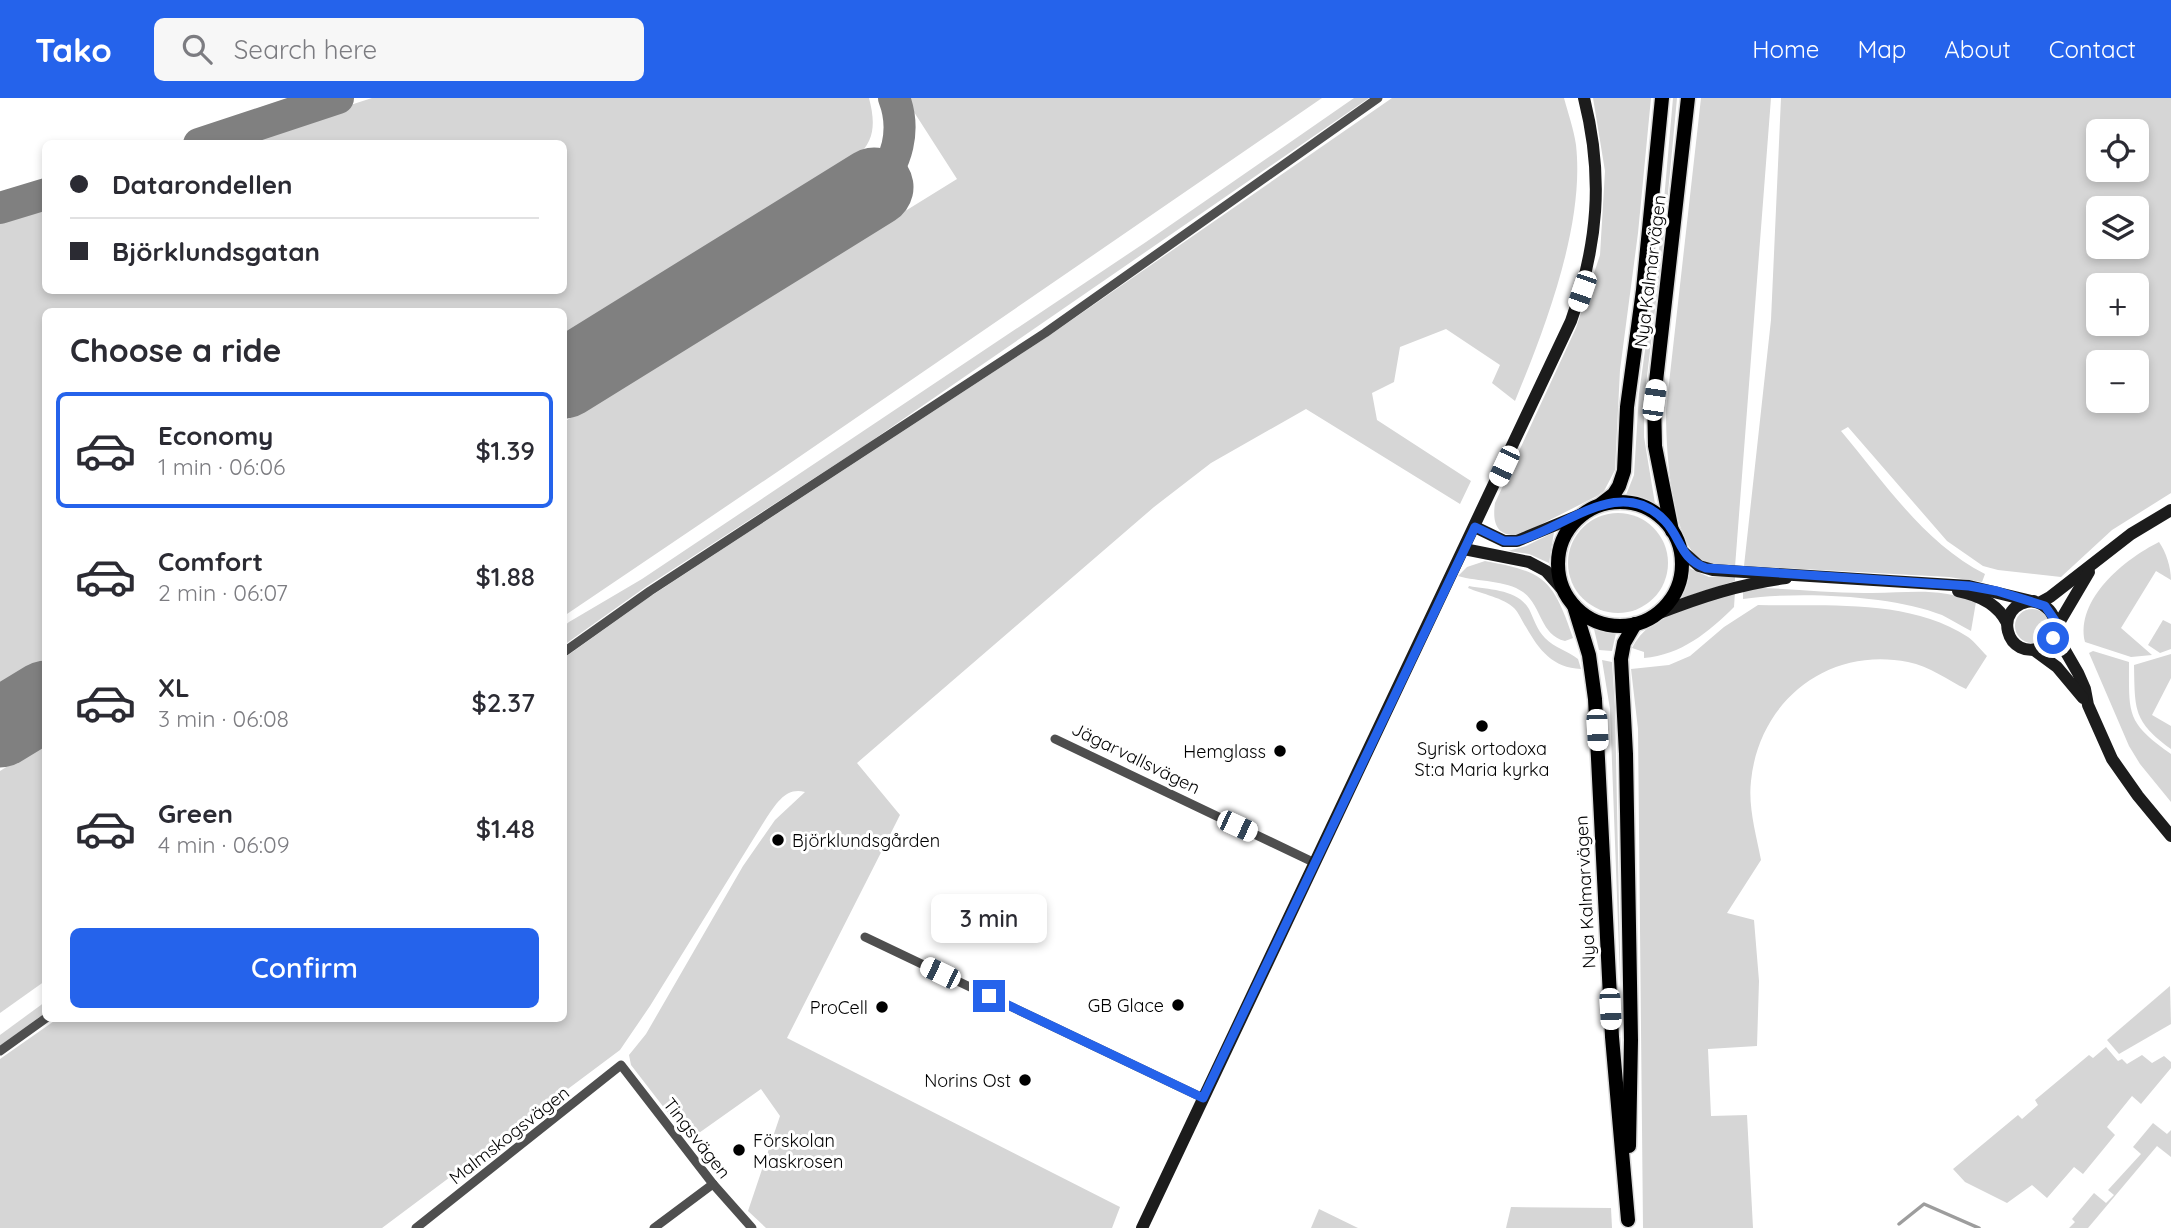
<!DOCTYPE html>
<meta charset="utf-8">
<style>
body{margin:0;font-family:Quicksand,sans-serif;background:#f7f7f7;color:#2b2b33;height:100vh;display:flex;flex-direction:column;font-size:26px;white-space:nowrap}
*{box-sizing:border-box;margin:0}
p{font-size:23px;color:#7c7c81}
.icon{flex:none;width:38px;height:38px;fill:none;stroke:currentColor;stroke-width:2;stroke-linecap:round;stroke-linejoin:round}
.map{position:relative;flex:1;overflow:hidden}
.panel{position:absolute;left:42px;top:210px;width:525px;height:714px;display:flex;flex-direction:column;background:#fff;border-radius:10px;box-shadow:0 4px 10px #0003}
.panel>*{flex:none}
.hud{position:absolute;left:42px;top:42px;width:525px;height:154px;border-radius:10px;box-shadow:0 4px 10px #0003;display:grid;align-content:center;height:154px;padding:0 28px;background:#fff}
.fabs{position:absolute;left:2086px;top:21px;display:grid;gap:14px}
.fabs a{display:grid;place-items:center;width:63px;height:63px;border-radius:10px;background:#fff;box-shadow:0 4px 10px #0003;font-size:35px}
.end{position:absolute;width:32px;height:32px;margin:-16px;border:9px solid #2563eb;background:#fff;box-shadow:0 0 0 4px #fff}
.from{border-radius:50%}
.bubble{position:absolute;height:49px;border-radius:10px;background:#fff;box-shadow:0 4px 10px #0003;font-size:23px;font-weight:600;line-height:49px;text-align:center}
.car{position:absolute;width:21px;height:42px;margin:-21px -10px;border-radius:9px;box-shadow:0 0 5px 2px #0007;background:linear-gradient(#fff 24%,#345 0 40%,#fff 0 76%,#345 0 86%,#fff 0)}
.hud b{display:flex;align-items:center;gap:24px;height:66px;font-size:26px}
.hud b+b{border-top:2px solid #e1e1e2}
.hud i{width:18px;height:18px;background:#2b2b33}
ul{padding:0;list-style:none}
li{display:flex;align-items:center;gap:21px;height:116px;margin:0 14px 10px;padding:0 14px;border:4px solid transparent;border-radius:10px}
li div{flex:1}
li b{display:block;font-size:26px}
li em{font-style:normal;font-weight:600}
li.current{border-color:#2563eb}
li>.icon{width:63px;height:63px;stroke-width:1.5}
h2{padding:0 28px;font-size:32px;line-height:84px}
.cta{display:flex;gap:14px;margin-top:auto;padding:14px 28px}
.cta a{flex:1;height:80px;border-radius:10px;background:#2563eb;color:#fff;font-size:28px;font-weight:600;line-height:80px;text-align:center}
header{display:flex;align-items:center;gap:42px;box-sizing:border-box;height:98px;padding:0 35px;background:#2563eb;color:#fff}
header strong{font-size:33px}
nav{display:flex;gap:38px;margin-inline-start:auto;font-size:24px}
.search{width:490px;height:63px;background:#f7f7f7;display:flex;align-items:center;gap:18px;box-sizing:border-box;padding:0 24px;border-radius:10px;color:#7c7c81;font-size:26px}
.map>svg:first-child{display:block}
.green{fill:#d6d6d6;fill-rule:evenodd}
.lines{fill:none;stroke-linecap:round;stroke-linejoin:round}
.stream{stroke:#9d9d9d;stroke-width:3.5}
.taxiway{stroke:#808080;stroke-width:32}
.runway{stroke:#808080;stroke-width:79}
.primary-casing{stroke:#dbdbdb;stroke-width:17}
.street{stroke:#4f4f4f;stroke-width:9}
.secondary{stroke:#1c1c1c;stroke-width:12}
.primary{stroke:#000;stroke-width:14}
.route{stroke:#2563eb;stroke-width:9}
.poi-dot{fill:#000;stroke:#fff;stroke-width:2.5}
.labels{text-anchor:middle;dominant-baseline:central;stroke-width:6;stroke-linejoin:round;paint-order:stroke}
.street-label{font-size:18px;fill:#000;stroke:#fff}
.poi-label{font-size:18px;fill:#000;stroke:#fff;text-anchor:end}
</style>
<header>
<strong>Tako</strong>
<div class="search"><svg class="icon" aria-label="search" viewBox="0 0 24 24"><circle cx="10" cy="10" r="6"/><path d="M15 15l6 6"/></svg>Search here</div>
<nav><a>Home</a><a>Map</a><a>About</a><a>Contact</a></nav>
</header>
<div class="map">
<svg width="2171" height="1130" viewBox="0 0 2171 1130">
<rect width="100%" height="100%" fill="#fff"/>
<!-- green -->
<g class="green">
<path d="M372,0H869C875,23 876,43 856,59L564,241V214H46L45,562L0,590V122L45,107L46,192H564V46L233,45Z"/>
<polygon points="905,0 1322,0 783,370 564,518 564,324 957,81"/>
<polygon points="1354,0 1369,0 864,348 647,488 564,547 564,528 569,524 642,481 1146,144"/>
<path d="M1392,0H1564C1568,15 1574,32 1576,47C1585,127 1545,230 1515,303L1492,285L1500,267L1446,231L1400,249L1394,284L1372,295L1377,322L1471,383L1460,406L1306,311L1211,365L1154,409L857,665L900,717L787,940L1120,1109L1112,1130H766L748,1113L780,1018L761,991L689,1042L631,967L629,957L646,936L743,768L775,722L805,694C786,689 777,705 767,719L650,908L620,952L382,1130H0V961L57,921L564,920V560L648,500L1050,237Z"/>
<path d="M1593,0H1651L1638,135L1620,272L1615,372L1604,393L1597,398L1520,437C1497,439 1492,426 1495,405L1576,230L1600,157L1605,73Z"/>
<polygon points="1673,0 1677,0 1664,138 1644,303 1644,339 1655,406 1626,397 1634,377 1639,296 1661,136"/>
<path d="M1701,0H1771L1735,469C1725,468 1711,469 1703,464C1670,444 1666,348 1666,312Z"/>
<path d="M1781,0H2171V395L2112,432L2061,479L1998,472L1983,468L1947,443L1848,329L1841,333C1884,384 1924,445 1985,476L1982,484L1949,479L1744,468L1771,222ZM2098,33H2137V72H2098ZM2098,110H2137V149H2098ZM2098,187H2137V226H2098ZM2098,264H2137V303H2098Z"/>
<circle cx="1618" cy="465" r="50"/>
<polygon points="1554,434 1549,465 1529,456 1508,453 1526,448"/>
<path d="M2159,444C2166,454 2171,469 2171,482L2156,473L2121,530L2152,557L2131,559L2085,544C2075,501 2125,461 2159,444Z"/>
<path d="M1485,463C1545,474 1553,481 1573,540L1565,543C1540,537 1542,508 1523,494C1506,482 1478,484 1458,478L1467,469Z"/>
<polygon points="1689,470 1709,479 1735,478 1735,483 1682,500"/>
<path d="M1469,488C1490,492 1517,491 1529,511C1534,521 1537,532 1545,540C1555,550 1568,553 1578,561L1581,571C1553,570 1539,552 1526,529C1522,523 1519,515 1514,510C1504,500 1482,496 1468,490Z"/>
<path d="M1761,490C1795,491 1830,495 1864,495C1907,496 1934,488 1976,504L1971,533C1961,528 1952,522 1942,517C1892,497 1796,493 1743,501V492Z"/>
<path d="M1735,494L1734,509C1709,534 1681,557 1644,560V554L1632,550C1649,515 1701,505 1735,494Z"/>
<path d="M1758,507C1827,509 1907,500 1968,539C1975,544 1981,552 1987,558L1966,591C1947,582 1930,568 1908,564C1828,548 1759,603 1751,683C1748,709 1756,736 1761,762L1727,815L1754,822L1759,883L1757,948L1708,951L1711,1018L1747,1017L1753,1130H1643L1638,631L1631,571L1669,567L1690,558L1724,529Z"/>
<circle cx="2032" cy="528" r="17"/>
<polygon points="2163,522 2171,526 2171,551 2160,555 2148,547"/>
<polygon points="1594,531 1616,535 1612,553 1599,552"/>
<path d="M2093,553L2129,564C2129,617 2126,624 2171,656V704L2140,666L2129,648L2089,555Z"/>
<path d="M2171,556V580L2152,617L2171,628V651C2133,623 2135,612 2134,567Z"/>
<polygon points="1602,562 1612,564 1615,609 1621,905 1610,611"/>
<polygon points="45,645 45,883 0,915 0,673"/>
<polygon points="2170,888 2171,926 2119,956 2107,942"/>
<polygon points="45,904 45,915 0,948 0,937"/>
<polygon points="2106,949 2118,963 2122,961 2127,966 2142,957 2152,965 2164,958 2171,964 2171,970 2141,1006 2132,998 2107,1029 2115,1037 2083,1076 2074,1069 2047,1100 2032,1087 2007,1105 1965,1084 1953,1071 2018,1017 2022,1021 2038,1007 2035,1002 2089,957 2093,960"/>
<polygon points="2153,1025 2167,1036 2171,1032 2171,1059 2157,1048 2088,1130 2069,1130 2075,1124 2072,1121 2094,1095 2106,1105 2114,1097 2108,1092 2141,1056 2133,1049"/>
<polygon points="1511,1109 1611,1110 1612,1130 1506,1130"/>
<polygon points="1319,1111 1358,1130 1311,1130"/>
</g>
<g class="lines">
<!-- stream -->
<polyline class="stream" points="1899,1126 1924,1106 1979,1130"/>
<!-- taxiway -->
<g class="taxiway">
<polyline points="199,46 338,0"/>
<path d="M874,89C898,66 906,31 894,0"/>
<polyline points="0,110 46,96"/>
</g>
<!-- runway -->
<g class="runway">
<polyline points="564,281 874,89"/>
<polyline points="0,630 46,602"/>
</g>
<defs>
<g id="primary">
<circle cx="1620" cy="466" r="62"/>
<polyline points="1601,406 1614,396 1619,388 1624,373 1627,309 1643,192 1662,0"/>
<polyline points="1672,433 1655,348 1654,301 1688,0"/>
<polyline points="1574,508 1589,557 1595,601 1612,939 1628,1122"/>
<polyline points="1629,1048 1631,942 1626,656 1621,561 1624,545 1635,526"/>
</g>
</defs>
<!-- primary casing -->
<use href="#primary" class="primary-casing"/>
<!-- street -->
<g class="street">
<polyline points="564,554 650,493 1045,235 1378,0"/>
<polyline points="1055,641 1315,765"/>
<polyline points="865,839 1203,1000"/>
<polyline points="0,953 46,920"/>
<polyline points="416,1130 621,967 713,1086 752,1130"/>
<polyline points="654,1130 713,1086"/>
</g>
<!-- secondary -->
<g class="secondary">
<polyline points="1475,429 1504,443 1517,443 1582,416"/>
<polyline points="1464,451 1529,464 1546,473 1562,491"/>
<path d="M1680,451L1699,468L1713,472L1969,488L2039,505C2052,511 2057,521 2055,535L2045,548C2005,567 1990,505 2034,503"/>
<path d="M1958,493C1978,497 1998,506 2007,525"/>
<polyline points="2039,505 2050,499 2131,436 2171,412"/>
<path d="M1657,516C1700,499 1740,486 1786,480"/>
<polyline points="2056,530 2089,474"/>
<polyline points="2055,535 2078,575 2085,591 2088,607 2112,661 2138,698 2171,738"/>
<polyline points="2034,552 2057,569 2083,600"/>
<path d="M1142,1130L1571,223C1598,147 1604,79 1584,0"/>
</g>
<!-- primary -->
<use href="#primary" class="primary"/>
</g>
<g class="lines">
<!-- route -->
<path class="route" d="M989,898L1203,1000L1475,429L1504,443H1517C1565,431 1620,375 1665,423C1682,441 1679,460 1706,470L1969,488L1997,493L2045,508L2056,524L2053,540"/>
</g>
<!-- markers -->
<g class="poi-dot">
<circle cx="1482" cy="628" r="7"/>
<circle cx="1280" cy="653" r="7"/>
<circle cx="778" cy="742" r="7"/>
<circle cx="1178" cy="907" r="7"/>
<circle cx="882" cy="909" r="7"/>
<circle cx="1025" cy="982" r="7"/>
<circle cx="739" cy="1052" r="7"/>
</g>
<g class="labels">
<!-- street labels -->
<g class="street-label">
<text transform="translate(1650 173) rotate(-83)">Nya Kalmarvägen</text>
<text transform="translate(1136 660) rotate(26)">Jägarvallsvägen</text>
<text transform="translate(1585 794) rotate(-93)">Nya Kalmarvägen</text>
<text transform="translate(509 1037) rotate(-38)">Malmskogsvägen</text>
<text transform="translate(697 1040) rotate(52)">Tingsvägen</text>
</g>
<!-- poi labels -->
<g class="poi-label">
<text x="1482" y="650" text-anchor="middle">Syrisk ortodoxa<tspan x="1482" dy="21">St:a Maria kyrka</tspan></text>
<text x="1266" y="653">Hemglass</text>
<text x="792" y="742" text-anchor="start">Björklundsgården</text>
<text x="1164" y="907">GB Glace</text>
<text x="868" y="909">ProCell</text>
<text x="1011" y="982">Norins Ost</text>
<text x="753" y="1042" text-anchor="start">Förskolan<tspan x="753" dy="21">Maskrosen</tspan></text>
</g>
</g>
</svg>
<div class="fabs">
<a><svg class="icon" aria-label="locate" viewBox="0 0 24 24"><circle cx="12" cy="12" r="6"/><path d="M12 2v4M12 18v4M2 12h4M18 12h4"/></svg></a>
<a><svg class="icon" aria-label="layers" viewBox="0 0 24 24"><path d="M12 4l9 5-9 5-9-5zM3 14l9 5 9-5"/></svg></a>
<a>+</a>
<a>−</a>
</div>
<i class="end from" style="left:2053px;top:540px"></i>
<i class="end" style="left:989px;top:898px"></i>
<div class="bubble" style="left:931px;top:796px;width:116px">3 min</div>
<i class="car" style="left:1582px;top:193px;rotate:199deg"></i>
<i class="car" style="left:1654px;top:302px;rotate:8deg"></i>
<i class="car" style="left:1504px;top:368px;rotate:205deg"></i>
<i class="car" style="left:1597px;top:632px;rotate:177deg"></i>
<i class="car" style="left:1237px;top:728px;rotate:115deg"></i>
<i class="car" style="left:940px;top:875px;rotate:296deg"></i>
<i class="car" style="left:1610px;top:911px;rotate:177deg"></i>
<div class="hud">
<b><i class="from"></i>Datarondellen</b>
<b><i></i>Björklundsgatan</b>
</div>
<section class="panel">
<h2>Choose a ride</h2>
<ul>
<li class="current"><svg class="icon" aria-label="car" viewBox="0 0 24 24"><path d="M5 17H2v-5l4-1 3-4h7l3 4 3 1v5h-3M9 17h6M6 11h13"/><circle cx="7" cy="17" r="2"/><circle cx="17" cy="17" r="2"/></svg><div><b>Economy</b><p>1 min · 06:06</p></div><em>$1.39</em></li>
<li><svg class="icon" aria-label="car" viewBox="0 0 24 24"><path d="M5 17H2v-5l4-1 3-4h7l3 4 3 1v5h-3M9 17h6M6 11h13"/><circle cx="7" cy="17" r="2"/><circle cx="17" cy="17" r="2"/></svg><div><b>Comfort</b><p>2 min · 06:07</p></div><em>$1.88</em></li>
<li><svg class="icon" aria-label="car" viewBox="0 0 24 24"><path d="M5 17H2v-5l4-1 3-4h7l3 4 3 1v5h-3M9 17h6M6 11h13"/><circle cx="7" cy="17" r="2"/><circle cx="17" cy="17" r="2"/></svg><div><b>XL</b><p>3 min · 06:08</p></div><em>$2.37</em></li>
<li><svg class="icon" aria-label="car" viewBox="0 0 24 24"><path d="M5 17H2v-5l4-1 3-4h7l3 4 3 1v5h-3M9 17h6M6 11h13"/><circle cx="7" cy="17" r="2"/><circle cx="17" cy="17" r="2"/></svg><div><b>Green</b><p>4 min · 06:09</p></div><em>$1.48</em></li>
</ul>
<div class="cta"><a>Confirm</a></div>
</section>
</div>
